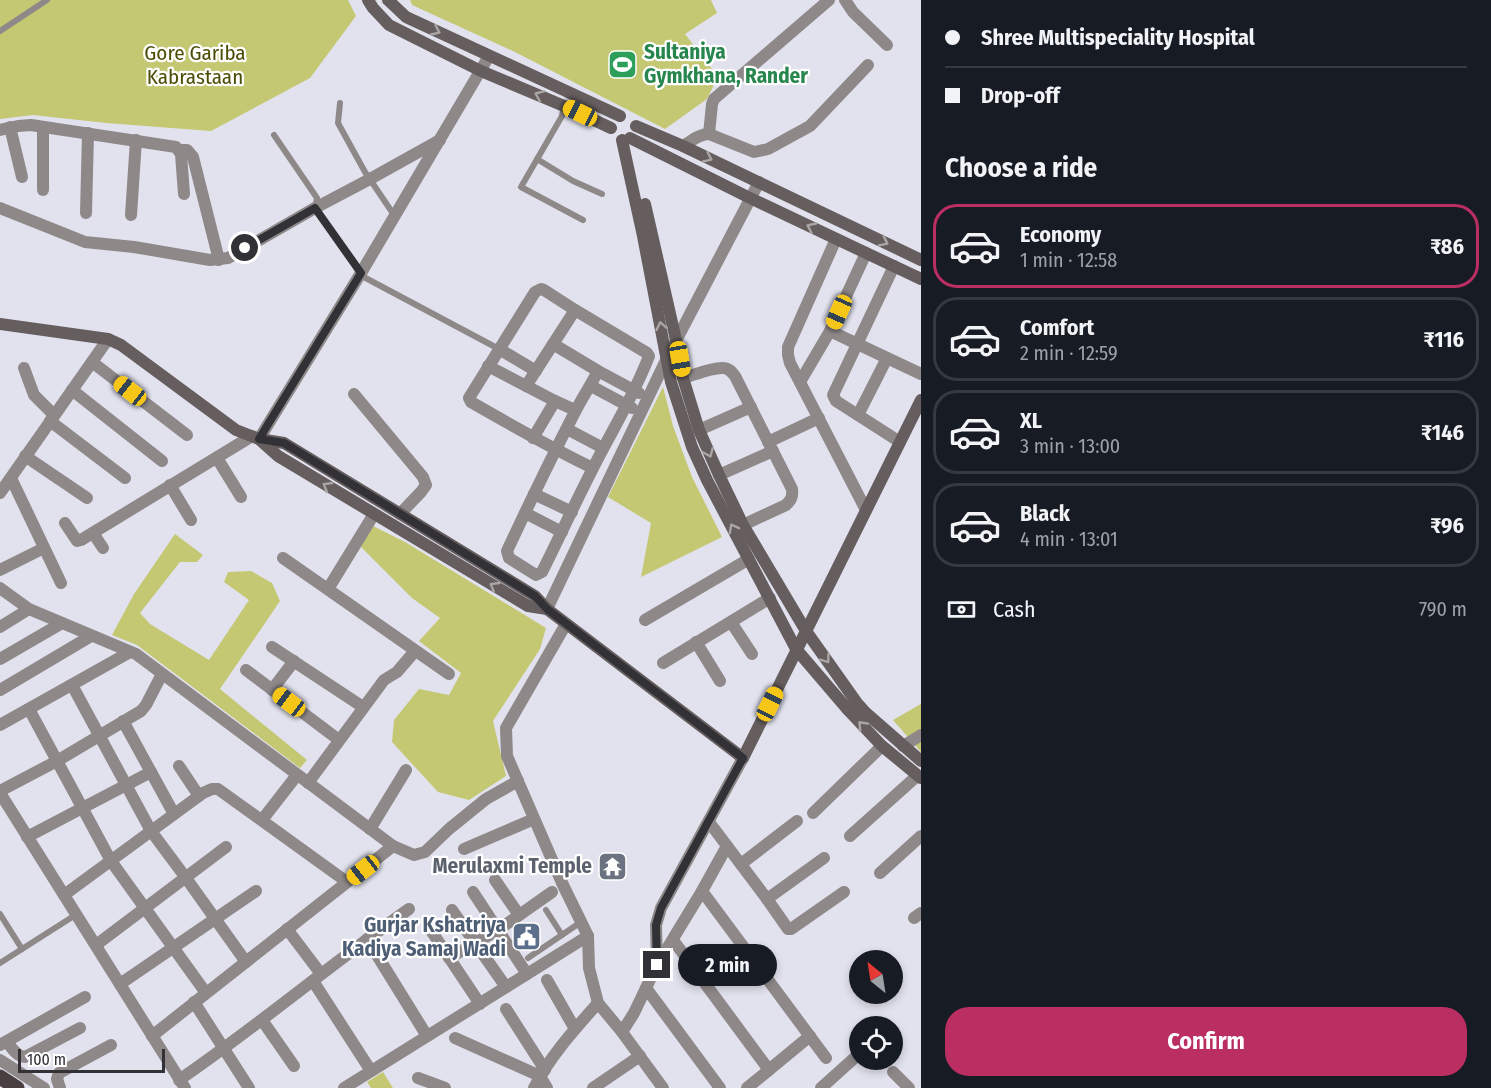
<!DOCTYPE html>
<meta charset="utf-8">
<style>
body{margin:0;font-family:"Fira Sans Condensed",sans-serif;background:#20242c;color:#f1f3f6;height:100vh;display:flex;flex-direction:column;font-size:22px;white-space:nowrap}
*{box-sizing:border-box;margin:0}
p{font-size:20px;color:#9ea1a6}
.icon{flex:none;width:33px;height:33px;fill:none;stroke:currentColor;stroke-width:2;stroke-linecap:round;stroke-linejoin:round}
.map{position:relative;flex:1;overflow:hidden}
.details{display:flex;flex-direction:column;background:#171b24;width:570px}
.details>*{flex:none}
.guide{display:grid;align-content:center;height:132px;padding:0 24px;background:#171b24}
.needle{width:39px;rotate:330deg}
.fabs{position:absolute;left:849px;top:950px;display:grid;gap:12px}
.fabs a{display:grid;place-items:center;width:54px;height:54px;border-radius:50%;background:#171b24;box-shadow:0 3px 9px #0003;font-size:30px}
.scale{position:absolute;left:18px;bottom:15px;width:147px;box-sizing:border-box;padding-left:6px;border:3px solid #313136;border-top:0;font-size:16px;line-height:21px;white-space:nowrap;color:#313136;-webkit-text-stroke:4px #fff;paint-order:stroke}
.end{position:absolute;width:27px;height:27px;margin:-14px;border:8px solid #313136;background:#fff;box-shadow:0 0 0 3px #fff}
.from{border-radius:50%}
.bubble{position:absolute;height:42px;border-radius:21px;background:#171b24;box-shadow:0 3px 9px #0003;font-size:20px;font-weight:700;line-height:42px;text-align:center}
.car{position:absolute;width:18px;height:36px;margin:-18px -9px;border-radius:8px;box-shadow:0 0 4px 2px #0007;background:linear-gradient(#f5c518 24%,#345 0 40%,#f5c518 0 76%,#345 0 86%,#f5c518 0)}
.guide b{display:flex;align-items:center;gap:21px;height:57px;font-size:22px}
.guide b+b{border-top:2px solid #363941}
.guide i{width:15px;height:15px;background:#f1f3f6}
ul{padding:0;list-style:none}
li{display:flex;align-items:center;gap:18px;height:84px;margin:0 12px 9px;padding:0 12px;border:3px solid #363941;border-radius:24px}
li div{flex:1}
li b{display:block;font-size:22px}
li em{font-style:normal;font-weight:700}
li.active{border-color:#bb2e61}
li>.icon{width:54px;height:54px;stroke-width:1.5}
h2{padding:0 24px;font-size:27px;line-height:72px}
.pay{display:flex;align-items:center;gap:15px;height:66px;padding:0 24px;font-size:22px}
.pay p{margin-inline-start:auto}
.action{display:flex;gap:12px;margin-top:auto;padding:12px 24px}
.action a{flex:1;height:69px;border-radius:24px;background:#bb2e61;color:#fff;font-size:24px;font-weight:700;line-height:69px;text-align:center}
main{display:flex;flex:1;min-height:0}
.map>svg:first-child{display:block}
.green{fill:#c4c872}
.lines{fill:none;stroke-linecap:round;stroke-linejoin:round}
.lane{stroke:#8e8889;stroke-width:6}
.street{stroke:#8e8889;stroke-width:12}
.secondary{stroke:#655d5e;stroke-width:12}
.primary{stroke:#493f40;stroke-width:15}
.oneway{stroke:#aaa6a6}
.route{stroke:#313136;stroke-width:8}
.labels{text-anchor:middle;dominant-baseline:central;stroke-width:4.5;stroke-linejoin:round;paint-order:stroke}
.leisure-label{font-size:21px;font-weight:bold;fill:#27864d;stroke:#fff;text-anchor:start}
.park-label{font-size:21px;fill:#4b4d05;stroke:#fff}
.worship-label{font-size:21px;font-weight:bold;fill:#5b616d;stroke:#fff;text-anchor:end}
.service-label{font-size:21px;font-weight:bold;fill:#4e5e75;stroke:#fff;text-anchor:end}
</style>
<main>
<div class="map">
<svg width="921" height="1088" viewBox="0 0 921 1088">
<rect width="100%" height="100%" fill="#e2e2ee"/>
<!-- green -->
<g class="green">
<polygon points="0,0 348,0 356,16 310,78 211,131 106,123 33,115 0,119"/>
<polygon points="410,0 711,0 717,13 685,34 718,77 707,99 665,129 513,51 412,5"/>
<polygon points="663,387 673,426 692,477 722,537 641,577 651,523 608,497"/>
<polygon points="373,526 405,542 546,628 540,649 493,721 506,776 469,800 438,792 392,742 394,720 419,689 449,695 461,673 419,641 440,618 412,598 360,546"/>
<polygon points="175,534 203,555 197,562 180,562 140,613 150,624 209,660 249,600 224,582 228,572 251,571 272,583 280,601 220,689 307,760 300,768 137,645 112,635 134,594"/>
<polygon points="921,704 921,752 893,720"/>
<polygon points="383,1072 393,1088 371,1088 367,1082"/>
</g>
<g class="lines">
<!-- lane -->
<g class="lane">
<polyline points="0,31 47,0"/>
<polyline points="340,103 338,123 365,172 394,215"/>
<polyline points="564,107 562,116 521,187 583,220"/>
<polyline points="274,135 317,198 315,208 360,273"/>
<polyline points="537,159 573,181 602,194"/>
<polyline points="360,275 499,349"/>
<polyline points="546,910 562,935"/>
<polyline points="0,914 22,949"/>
<polyline points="528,958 581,922"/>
<polyline points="0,963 77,914"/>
</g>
<!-- street -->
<g class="street">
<polyline points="845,0 853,12 887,45"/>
<polyline points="10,127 22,177"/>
<polyline points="0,130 18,126 31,125 176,147 181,154 184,194"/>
<polyline points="709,134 712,104 714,99 829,0"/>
<path d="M683,146C691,141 699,134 709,134L754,152L768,149L810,126L868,65"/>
<polyline points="179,150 187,150 193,157 219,260"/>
<polyline points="43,190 43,127"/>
<polyline points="0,208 85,242 134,247 210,260 228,258 315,208 370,179 440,140"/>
<polyline points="86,213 88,133"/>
<polyline points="131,215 136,140"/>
<polyline points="836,239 788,347 788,355 790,363 866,510"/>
<polyline points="894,266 833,395 836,401 900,442"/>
<polyline points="830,331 921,374"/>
<polyline points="553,344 598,371 639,393"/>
<polyline points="499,349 536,371"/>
<polyline points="92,362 187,435"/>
<polyline points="488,366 555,401 575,410"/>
<polyline points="24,368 34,395 54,415"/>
<path d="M683,378C694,375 713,367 723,368C729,368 732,372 735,376L792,489C793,497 791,500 786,505L743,525"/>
<polyline points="800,382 830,331 866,253"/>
<polyline points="526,386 575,310"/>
<polyline points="591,386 632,408"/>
<polyline points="72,390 162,461"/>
<polyline points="354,394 423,477 426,485 421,492 400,514"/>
<polyline points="858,415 887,358"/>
<polyline points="50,421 125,478"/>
<polyline points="567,429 603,448"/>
<polyline points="699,430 751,407"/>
<polyline points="533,438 555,401"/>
<polyline points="259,439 361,273 489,56"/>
<polyline points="768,442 819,418"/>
<polyline points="25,456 87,498"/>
<polyline points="217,458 241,497"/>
<path d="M593,468C551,448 511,425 471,402L469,398L535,292L541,289L544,290L575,310L647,353L649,356C637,388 620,417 604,447C582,488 563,530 542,572L536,575L509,558L507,551C529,504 551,458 575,412C582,398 591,385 598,371"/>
<polyline points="719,475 773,451"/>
<polyline points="11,478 61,583"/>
<polyline points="170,485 191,520"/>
<polyline points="0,493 108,339"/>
<polyline points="534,494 572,512"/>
<polyline points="525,513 562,532"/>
<polyline points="65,523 77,541 81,540 252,436"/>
<polyline points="93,533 103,548"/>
<polyline points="283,558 449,674"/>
<polyline points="0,570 44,548"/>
<polyline points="0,588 29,609 136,654 393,846 414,855 425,852 449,829 486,799 518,781"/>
<polyline points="328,589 374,514"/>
<polyline points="547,609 667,358 759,182"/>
<polyline points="645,620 749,559"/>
<polyline points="731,622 752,654"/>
<polyline points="566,624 506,728 507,756 563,885 588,936 589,968 598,1003 622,1032 663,1088"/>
<polyline points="0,627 29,609"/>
<polyline points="696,642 720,681"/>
<polyline points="272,647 363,707"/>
<polyline points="0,659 62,623"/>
<polyline points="663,663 770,598"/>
<polyline points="246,670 339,740"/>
<polyline points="72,685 151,831 186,878 246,962"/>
<polyline points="0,690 91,636"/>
<polyline points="272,690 294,661"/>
<polyline points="29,709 111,861 206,993"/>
<polyline points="123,721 174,814"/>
<polyline points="0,725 130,652"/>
<polyline points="903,746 921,735"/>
<polyline points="179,766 199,796"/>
<polyline points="308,783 384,680 397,672 415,651"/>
<polyline points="0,791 57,761 141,711 146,705 162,674"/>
<polyline points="0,793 185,1088"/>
<polyline points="813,813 882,746"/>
<polyline points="262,820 297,775"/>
<polyline points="709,822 767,899 788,929 791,929 844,892"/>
<polyline points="370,829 406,770"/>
<polyline points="850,836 917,776"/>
<polyline points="27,837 151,772"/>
<polyline points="464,849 534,819"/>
<polyline points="741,864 797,821"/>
<polyline points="880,873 921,836"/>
<polyline points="495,880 519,915"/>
<polyline points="702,891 826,1058"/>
<polyline points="64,895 203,793 212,789 218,789 347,882"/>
<polyline points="767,899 824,858"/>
<polyline points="452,910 506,987"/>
<polyline points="914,918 921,913"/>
<polyline points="428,926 480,1004"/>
<polyline points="287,929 321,974"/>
<polyline points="367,939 427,1036"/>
<polyline points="673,940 769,1070"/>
<polyline points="96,945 226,847"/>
<polyline points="449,958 498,930 473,892"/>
<polyline points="657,965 702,891 727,846"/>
<polyline points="527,974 498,930 552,892"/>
<polyline points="547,980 575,1029"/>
<polyline points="313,981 371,1071"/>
<polyline points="120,984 256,891"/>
<polyline points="646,988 720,1088"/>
<polyline points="194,1002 249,1088"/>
<polyline points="506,1009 545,1070"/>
<polyline points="262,1020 294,1066"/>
<polyline points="622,1032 634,1013 657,965 656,925 661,908 743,758"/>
<polyline points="152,1036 393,846"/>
<polyline points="455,1038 540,1076 547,1088"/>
<path d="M7,1042C12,1048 17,1057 25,1057L80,1028"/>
<polyline points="0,1045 85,997"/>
<polyline points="0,1060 44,1088"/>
<polyline points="893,1072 909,1088"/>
<polyline points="418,1078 445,1088"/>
<path d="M179,1080C258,1026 331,964 409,909"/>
<polyline points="60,1088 57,1079 59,1073 111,1045"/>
<polyline points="344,1088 588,936"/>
<path d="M534,1088C550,1056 575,1029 598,1003"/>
<polyline points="593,1088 640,1056"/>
<polyline points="747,1088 810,1036"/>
<polyline points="821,1088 860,1053"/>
</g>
<!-- secondary -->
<g class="secondary">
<polyline points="368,0 373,8 389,25 481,71 564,106 611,128"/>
<polyline points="388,0 406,17 620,116"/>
<polyline points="636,126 683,146 921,260"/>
<polyline points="630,138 750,198 921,279"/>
<polyline points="622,140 643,236 671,382 692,447 707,480 796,649 849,711 882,746 921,778"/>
<polyline points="645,204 676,340 683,378 699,430 719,475 743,525 806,631 857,703 865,712 921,761"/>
<polyline points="0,324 108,339 121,345 236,430 259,439 284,443 535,596 547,609 743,758 921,400"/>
<polyline points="259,439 278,456 528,606 547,609"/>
</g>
<!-- primary -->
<polyline class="primary" points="0,1077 17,1088"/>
</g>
<!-- one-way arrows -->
<defs><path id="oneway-chevron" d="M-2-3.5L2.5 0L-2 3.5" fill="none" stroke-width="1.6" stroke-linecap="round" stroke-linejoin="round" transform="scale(1.5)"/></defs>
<g class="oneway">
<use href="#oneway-chevron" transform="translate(436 31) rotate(25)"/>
<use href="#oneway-chevron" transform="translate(539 95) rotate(-157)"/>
<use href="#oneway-chevron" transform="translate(708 158) rotate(25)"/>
<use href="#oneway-chevron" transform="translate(811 227) rotate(-155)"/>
<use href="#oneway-chevron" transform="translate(884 242) rotate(26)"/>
<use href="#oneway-chevron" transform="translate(661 326) rotate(-101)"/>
<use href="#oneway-chevron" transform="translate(709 453) rotate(67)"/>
<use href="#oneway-chevron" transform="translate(327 486) rotate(-149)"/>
<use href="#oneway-chevron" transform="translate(733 528) rotate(-118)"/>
<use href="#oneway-chevron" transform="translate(494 586) rotate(-149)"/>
<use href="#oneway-chevron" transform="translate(826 659) rotate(54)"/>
<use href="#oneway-chevron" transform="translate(862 725) rotate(-133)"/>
</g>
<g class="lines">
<!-- route -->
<polyline class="route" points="245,248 315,208 361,273 259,439 284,443 535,596 547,609 743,758 661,908 656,925 657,965"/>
</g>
<!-- icons -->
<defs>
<symbol id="stadium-square" viewBox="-11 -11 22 22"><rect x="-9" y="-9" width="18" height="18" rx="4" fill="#2e9e5b" stroke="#fff"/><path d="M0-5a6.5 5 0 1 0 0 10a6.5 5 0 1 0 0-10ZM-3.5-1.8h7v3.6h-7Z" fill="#fff"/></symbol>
<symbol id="temple-square" viewBox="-11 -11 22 22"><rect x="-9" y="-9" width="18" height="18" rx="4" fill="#6b7280" stroke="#fff"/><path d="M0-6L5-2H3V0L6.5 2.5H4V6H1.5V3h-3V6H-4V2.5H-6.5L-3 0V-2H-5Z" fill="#fff"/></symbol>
<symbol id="civic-square" viewBox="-11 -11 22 22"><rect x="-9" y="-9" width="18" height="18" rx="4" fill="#5c6f8a" stroke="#fff"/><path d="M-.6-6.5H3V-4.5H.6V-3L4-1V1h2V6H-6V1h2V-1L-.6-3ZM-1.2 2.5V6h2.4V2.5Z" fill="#fff"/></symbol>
</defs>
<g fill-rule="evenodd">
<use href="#stadium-square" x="606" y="48" width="33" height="33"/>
<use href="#temple-square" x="596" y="850" width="33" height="33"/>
<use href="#civic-square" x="510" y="920" width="33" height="33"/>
</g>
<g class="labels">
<!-- leisure labels -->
<g class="leisure-label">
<text x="644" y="52">Sultaniya<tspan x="644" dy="24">Gymkhana, Rander</tspan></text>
</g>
<!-- park labels -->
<g class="park-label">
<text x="195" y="53">Gore Gariba<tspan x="195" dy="24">Kabrastaan</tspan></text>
</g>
<!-- worship labels -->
<g class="worship-label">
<text x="592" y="866">Merulaxmi Temple</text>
</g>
<!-- service labels -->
<g class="service-label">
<text x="506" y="925">Gurjar Kshatriya<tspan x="506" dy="24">Kadiya Samaj Wadi</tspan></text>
</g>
</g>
</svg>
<div class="fabs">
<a><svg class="needle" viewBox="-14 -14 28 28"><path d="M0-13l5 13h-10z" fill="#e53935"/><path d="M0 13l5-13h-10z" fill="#9ea1a6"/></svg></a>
<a><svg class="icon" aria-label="locate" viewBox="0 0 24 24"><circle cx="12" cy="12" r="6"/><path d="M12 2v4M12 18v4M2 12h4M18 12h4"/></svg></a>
</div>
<div class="scale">100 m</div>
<i class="end from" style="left:245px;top:248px"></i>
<i class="end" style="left:657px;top:965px"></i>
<div class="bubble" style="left:678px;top:944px;width:99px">2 min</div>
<i class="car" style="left:580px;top:113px;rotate:296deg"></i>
<i class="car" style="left:839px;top:312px;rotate:204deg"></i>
<i class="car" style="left:680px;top:359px;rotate:170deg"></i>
<i class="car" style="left:130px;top:391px;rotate:308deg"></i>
<i class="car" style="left:289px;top:702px;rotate:307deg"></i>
<i class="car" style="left:770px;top:704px;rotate:26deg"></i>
<i class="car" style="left:363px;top:870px;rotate:232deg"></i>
</div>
<section class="details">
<div class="guide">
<b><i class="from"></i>Shree Multispeciality Hospital</b>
<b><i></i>Drop-off</b>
</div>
<h2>Choose a ride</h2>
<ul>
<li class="active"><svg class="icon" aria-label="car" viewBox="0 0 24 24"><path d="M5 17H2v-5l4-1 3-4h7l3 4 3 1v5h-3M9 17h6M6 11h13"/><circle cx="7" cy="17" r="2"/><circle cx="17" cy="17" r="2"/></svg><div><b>Economy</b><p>1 min · 12:58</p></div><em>₹86</em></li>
<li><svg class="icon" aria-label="car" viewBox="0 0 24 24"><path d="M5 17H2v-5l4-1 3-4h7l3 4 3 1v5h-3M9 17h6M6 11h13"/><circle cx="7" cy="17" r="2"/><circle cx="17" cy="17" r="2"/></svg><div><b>Comfort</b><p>2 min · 12:59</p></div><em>₹116</em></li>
<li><svg class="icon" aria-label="car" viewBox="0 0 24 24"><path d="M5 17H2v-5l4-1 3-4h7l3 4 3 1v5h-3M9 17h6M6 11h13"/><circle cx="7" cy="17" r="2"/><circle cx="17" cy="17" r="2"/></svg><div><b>XL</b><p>3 min · 13:00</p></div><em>₹146</em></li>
<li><svg class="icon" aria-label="car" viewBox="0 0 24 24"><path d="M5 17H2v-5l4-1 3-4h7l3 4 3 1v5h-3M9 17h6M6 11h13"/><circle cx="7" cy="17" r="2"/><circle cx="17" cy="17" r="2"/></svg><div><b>Black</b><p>4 min · 13:01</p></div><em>₹96</em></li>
</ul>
<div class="pay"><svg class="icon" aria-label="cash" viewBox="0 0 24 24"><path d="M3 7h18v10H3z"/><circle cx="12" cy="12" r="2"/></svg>Cash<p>790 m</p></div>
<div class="action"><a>Confirm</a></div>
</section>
</main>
